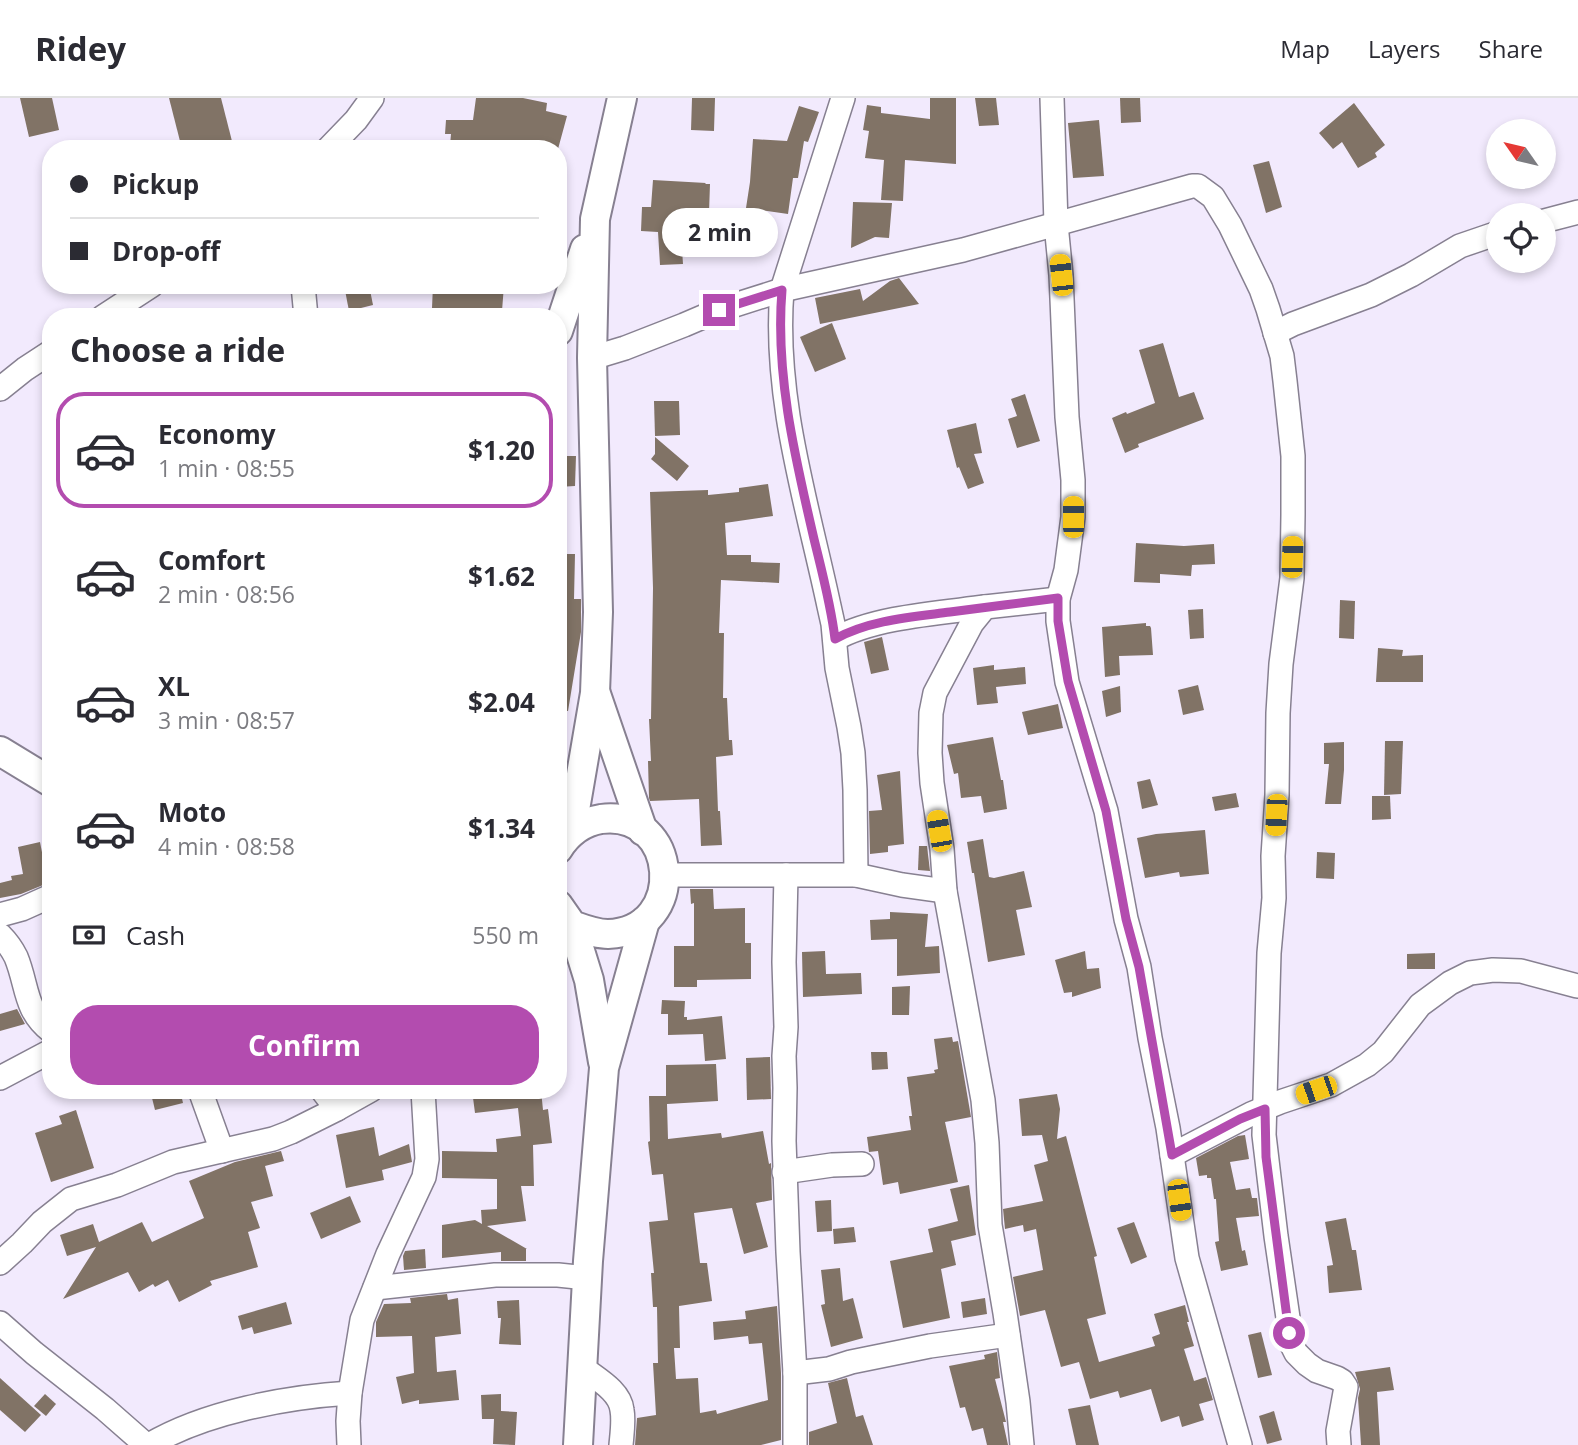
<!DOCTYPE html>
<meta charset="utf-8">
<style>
body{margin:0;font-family:"Open Sans",sans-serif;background:#f7f7f7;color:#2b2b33;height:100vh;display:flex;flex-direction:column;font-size:26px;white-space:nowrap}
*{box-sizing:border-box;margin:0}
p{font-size:23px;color:#7c7c81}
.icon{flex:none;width:38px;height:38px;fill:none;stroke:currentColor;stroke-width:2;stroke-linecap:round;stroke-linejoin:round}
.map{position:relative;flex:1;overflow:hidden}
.panel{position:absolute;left:42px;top:210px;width:525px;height:791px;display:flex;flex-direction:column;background:#fff;border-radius:28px;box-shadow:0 4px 10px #0003}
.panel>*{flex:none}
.banner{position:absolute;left:42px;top:42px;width:525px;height:154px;border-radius:28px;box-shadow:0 4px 10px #0003;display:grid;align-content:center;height:154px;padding:0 28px;background:#fff}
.needle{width:46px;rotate:304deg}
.buttons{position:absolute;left:1486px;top:21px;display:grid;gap:14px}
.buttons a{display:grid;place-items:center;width:70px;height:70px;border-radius:50%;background:#fff;box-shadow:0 4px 10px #0003;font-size:35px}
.end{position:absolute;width:32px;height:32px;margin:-16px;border:9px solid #b34caf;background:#fff;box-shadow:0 0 0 4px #fff}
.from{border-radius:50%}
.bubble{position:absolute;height:49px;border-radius:24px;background:#fff;box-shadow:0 4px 10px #0003;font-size:23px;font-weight:700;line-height:49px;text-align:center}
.car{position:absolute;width:21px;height:42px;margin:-21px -10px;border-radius:9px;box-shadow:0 0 5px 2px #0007;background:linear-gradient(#f5c518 24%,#345 0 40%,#f5c518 0 76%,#345 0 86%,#f5c518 0)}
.banner b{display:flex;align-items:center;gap:24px;height:66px;font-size:26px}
.banner b+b{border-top:2px solid #e1e1e2}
.banner i{width:18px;height:18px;background:#2b2b33}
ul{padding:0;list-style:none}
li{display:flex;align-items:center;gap:21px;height:116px;margin:0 14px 10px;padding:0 14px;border:4px solid transparent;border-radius:28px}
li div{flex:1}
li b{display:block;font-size:26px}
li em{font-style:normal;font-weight:700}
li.current{border-color:#b34caf}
li>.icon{width:63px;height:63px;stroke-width:1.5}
h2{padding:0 28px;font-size:32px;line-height:84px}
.pay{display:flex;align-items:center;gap:18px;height:77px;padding:0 28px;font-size:26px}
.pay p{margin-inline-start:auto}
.button{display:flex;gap:14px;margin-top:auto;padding:14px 28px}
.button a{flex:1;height:80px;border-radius:28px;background:#b34caf;color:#fff;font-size:28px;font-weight:700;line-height:80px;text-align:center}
header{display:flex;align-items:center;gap:42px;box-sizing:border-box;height:98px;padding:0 35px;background:#fff;border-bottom:2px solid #e1e1e2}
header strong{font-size:33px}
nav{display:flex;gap:38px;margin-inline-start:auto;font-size:24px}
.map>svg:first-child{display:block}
.building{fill:#817366}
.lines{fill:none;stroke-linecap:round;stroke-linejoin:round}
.minor-casing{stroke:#878091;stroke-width:26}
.major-casing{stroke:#878091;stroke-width:32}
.minor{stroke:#fff;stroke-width:23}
.major{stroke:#fff;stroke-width:28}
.route{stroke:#b34caf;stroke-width:9}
</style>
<header>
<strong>Ridey</strong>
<nav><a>Map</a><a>Layers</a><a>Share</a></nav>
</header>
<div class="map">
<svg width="1578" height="1347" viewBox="0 0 1578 1347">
<rect width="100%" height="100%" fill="#f2eafd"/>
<!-- building -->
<g class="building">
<polygon points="20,0 52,0 59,32 29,39"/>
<polygon points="169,0 221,0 234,51 182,51"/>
<polygon points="476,0 523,0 547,5 546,13 567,18 558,51 468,51 469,49 450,47 451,36 445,36 446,22 473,22"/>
<polygon points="692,0 715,0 714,33 691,32"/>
<polygon points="930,0 956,0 956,66 905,62 903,103 881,102 884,62 865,60 869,33 863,32 867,7 881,9 881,15 930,21"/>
<polygon points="975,0 996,0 999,27 979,28"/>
<polygon points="1120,0 1140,0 1141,24 1121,25"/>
<polygon points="1354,5 1385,47 1375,55 1377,59 1358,70 1342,44 1333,51 1319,35"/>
<polygon points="799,8 819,14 808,44 804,43 798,80 793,80 788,116 746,110 750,84 753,41 787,43"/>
<polygon points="1099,22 1104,78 1073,80 1068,25"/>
<polygon points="1269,63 1282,109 1266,115 1253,67"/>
<polygon points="653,82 706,85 705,86 710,86 709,115 690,114 689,117 676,116 678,151 682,151 683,166 660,167 658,134 641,133 642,109 651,109"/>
<polygon points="853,104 892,105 889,140 875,139 851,150"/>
<polygon points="899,180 919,206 820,226 815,200 860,191 863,203 890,183"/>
<polygon points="344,187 369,187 373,207 349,213"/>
<polygon points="433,187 504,187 502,213 498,213 497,219 469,219 469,212 432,210"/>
<polygon points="832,225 846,261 815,274 800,239"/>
<polygon points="1163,245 1179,299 1194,294 1204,321 1138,346 1139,349 1125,355 1112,320 1126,314 1127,316 1155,305 1139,252"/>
<polygon points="1025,296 1040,343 1017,350 1008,321 1017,318 1011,301"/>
<polygon points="654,303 679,303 680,337 655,338"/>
<polygon points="976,325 982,355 974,356 984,385 968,391 959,369 957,370 947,332"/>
<polygon points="655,339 689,368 677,383 651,361 655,356"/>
<polygon points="558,358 576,358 575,388 558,389"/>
<polygon points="768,386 773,418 725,425 727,457 751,457 751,464 780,465 779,485 721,482 719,535 724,535 723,600 727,600 729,642 732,642 733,657 716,659 718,713 720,713 722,747 701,748 699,701 650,703 649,700 648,663 651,663 649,621 651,621 653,490 650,394 708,392 708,397 739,394 739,390"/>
<polygon points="1136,445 1184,448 1214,446 1215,466 1192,467 1191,478 1160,476 1160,485 1134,484"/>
<polygon points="558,456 575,456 574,501 581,501 581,534 568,613 558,613"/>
<polygon points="1340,502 1355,503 1354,541 1339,540"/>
<polygon points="1203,511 1204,540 1190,541 1188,512"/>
<polygon points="1146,525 1146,528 1150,528 1151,530 1153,557 1119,558 1120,577 1105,579 1102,529"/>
<polygon points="882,539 889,572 871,576 864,544"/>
<polygon points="1378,550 1403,552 1402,558 1423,557 1423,584 1376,584"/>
<polygon points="994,567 994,572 1025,569 1026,586 996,589 998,605 977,607 973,570"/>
<polygon points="1198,587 1204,612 1183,617 1178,592"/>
<polygon points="1120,588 1121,614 1106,619 1102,593"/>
<polygon points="1058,606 1063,630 1028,637 1022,614"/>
<polygon points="993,639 1001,682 1003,682 1007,711 984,715 981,698 961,700 958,675 954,676 947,647"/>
<polygon points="1385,643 1403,643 1401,696 1384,697"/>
<polygon points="1344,644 1344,672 1341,706 1325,706 1329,666 1324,666 1324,645"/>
<polygon points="900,673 904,746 888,748 888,754 870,756 869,713 882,712 877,677"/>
<polygon points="1150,681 1158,707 1142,711 1137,684"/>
<polygon points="1236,695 1239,709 1215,713 1212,699"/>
<polygon points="1372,698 1390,698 1391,721 1372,722"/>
<polygon points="1205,732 1209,776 1180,779 1179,774 1145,780 1137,740 1156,736"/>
<polygon points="983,741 989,779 994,780 1024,773 1032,809 1016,812 1025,857 988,864 974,775 972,775 967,744"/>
<polygon points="40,744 48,785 21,796 0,800 0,785 12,782 11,778 23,776 18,749"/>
<polygon points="919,748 927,748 930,773 918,772"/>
<polygon points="1317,754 1335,755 1334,781 1316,780"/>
<polygon points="690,791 713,791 714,811 745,810 745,845 751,845 751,881 697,882 697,889 674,889 674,848 694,848 694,805 691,806"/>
<polygon points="890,814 928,816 925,849 939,848 940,875 897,878 897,841 871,842 870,822 890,821"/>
<polygon points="825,853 826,876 861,875 862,896 803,899 802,854"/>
<polygon points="1085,853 1087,871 1099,870 1101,890 1072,899 1072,894 1064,895 1055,862"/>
<polygon points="1435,855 1435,871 1407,871 1407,856"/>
<polygon points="910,888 909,917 892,917 892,889"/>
<polygon points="662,902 685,903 684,919 687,919 687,922 722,918 726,961 705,963 703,936 668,937 668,916 661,916"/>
<polygon points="17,911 25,926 0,933 0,916"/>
<polygon points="952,939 953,944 958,943 971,1019 945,1024 958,1084 900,1096 898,1084 883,1087 878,1053 869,1054 867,1039 911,1032 909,1018 912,1018 907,979 935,975 934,972 938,971 934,941"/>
<polygon points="871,954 887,954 888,971 872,972"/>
<polygon points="770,959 771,1001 747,1002 746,960"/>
<polygon points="716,966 718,1003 667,1006 668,1041 721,1035 722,1040 763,1033 769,1066 771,1065 772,1102 756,1105 768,1149 744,1156 732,1110 694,1115 700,1165 707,1165 712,1203 679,1208 680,1250 674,1250 676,1281 698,1280 700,1315 716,1312 717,1316 768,1302 762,1245 749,1246 748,1238 714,1242 713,1224 746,1221 745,1213 777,1208 781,1275 781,1342 761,1347 635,1347 637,1320 656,1317 653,1265 658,1265 657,1209 653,1209 651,1175 654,1175 649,1124 668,1122 663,1076 652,1077 648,1044 650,1043 649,998 666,998 666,967"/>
<polygon points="150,992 180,992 183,1005 155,1012"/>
<polygon points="472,992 541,992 543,1012 548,1011 552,1045 533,1047 534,1088 521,1088 526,1123 487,1128 527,1151 526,1151 526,1163 501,1163 501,1154 442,1160 442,1127 475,1122 482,1126 481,1112 497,1111 497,1081 442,1080 442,1053 497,1054 496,1041 521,1038 518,1010 475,1015"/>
<polygon points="1057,996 1060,1011 1057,1041 1066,1038 1097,1158 1094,1159 1106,1216 1087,1221 1099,1264 1155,1248 1152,1239 1160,1236 1154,1216 1185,1207 1189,1224 1187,1224 1194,1248 1184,1251 1194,1283 1206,1279 1213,1302 1199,1306 1204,1322 1182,1329 1179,1318 1161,1324 1151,1291 1120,1300 1118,1293 1090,1301 1079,1264 1061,1269 1045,1212 1020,1218 1013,1179 1043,1172 1036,1131 1024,1134 1023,1127 1005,1131 1003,1111 1043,1103 1034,1067 1048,1063 1042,1037 1022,1038 1019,1001"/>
<polygon points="76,1012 94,1070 51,1084 35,1035 62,1026 59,1018"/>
<polygon points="374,1029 379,1058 409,1046 412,1064 382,1072 384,1082 346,1090 336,1037"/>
<polygon points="1245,1037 1249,1061 1230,1064 1236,1092 1250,1090 1252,1100 1257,1100 1259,1118 1236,1120 1242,1153 1245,1152 1248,1167 1221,1173 1215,1144 1219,1143 1216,1101 1214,1101 1211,1080 1207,1080 1207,1077 1199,1078 1196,1060 1238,1038"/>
<polygon points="281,1053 284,1063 265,1068 273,1098 251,1104 260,1130 248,1134 258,1169 210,1183 212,1187 179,1204 168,1182 155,1189 153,1186 139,1194 128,1174 63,1201 96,1149 67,1158 60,1137 93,1126 99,1144 142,1124 152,1144 204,1120 189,1083 235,1064"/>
<polygon points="969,1087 976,1137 951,1143 956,1167 941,1171 950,1220 903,1230 890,1163 933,1154 928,1131 958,1123 950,1091"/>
<polygon points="350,1098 361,1124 321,1141 310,1115"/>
<polygon points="831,1102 832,1133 817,1134 815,1103"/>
<polygon points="1346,1120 1352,1152 1356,1152 1362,1192 1329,1195 1327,1168 1333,1167 1325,1124"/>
<polygon points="1134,1124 1147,1159 1131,1166 1117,1130"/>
<polygon points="854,1129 856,1144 834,1146 833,1131"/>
<polygon points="425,1151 426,1170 404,1172 403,1158 405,1153"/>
<polygon points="840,1170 843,1203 853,1200 863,1240 831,1249 821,1207 825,1206 821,1172"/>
<polygon points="447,1196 448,1202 458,1200 461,1236 435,1239 437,1274 456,1272 459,1302 419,1306 419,1302 402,1306 396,1279 414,1275 412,1238 376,1239 376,1224 384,1206 411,1205 410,1200"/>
<polygon points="985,1200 987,1216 963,1220 961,1204"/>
<polygon points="519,1202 521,1247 499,1246 501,1220 498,1220 497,1203"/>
<polygon points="286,1204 292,1226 254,1236 252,1229 242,1232 238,1218"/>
<polygon points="1261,1234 1272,1277 1258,1280 1248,1237"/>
<polygon points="997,1254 1000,1280 995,1281 1006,1324 1003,1324 1008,1347 987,1347 983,1330 972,1333 965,1309 960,1310 949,1268 985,1261 984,1257"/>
<polygon points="1390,1269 1394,1292 1377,1294 1380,1347 1361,1347 1358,1300 1360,1291 1355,1274"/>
<polygon points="0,1280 41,1317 25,1334 0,1312"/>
<polygon points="847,1280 856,1319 863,1317 873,1347 809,1347 809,1334 837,1325 828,1285"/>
<polygon points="45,1296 56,1306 46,1318 34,1308"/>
<polygon points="501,1296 501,1313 517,1314 515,1347 493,1346 494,1321 482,1321 481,1297"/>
<polygon points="1090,1307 1099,1347 1076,1347 1068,1311"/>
<polygon points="1274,1313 1282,1342 1267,1346 1259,1318"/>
</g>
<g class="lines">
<defs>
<g id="minor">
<path d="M843,0L782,192C773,299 807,405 829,508L833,526L837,570L849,629L853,655L855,692L856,777"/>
<polyline points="1052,0 1056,126 1061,177 1067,319 1073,382 1073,419 1066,472 1058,501 1058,523 1067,584 1106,713 1126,821 1139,869 1150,940 1168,1030 1187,1160 1240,1347"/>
<polyline points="328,51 356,22 372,0"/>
<polyline points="1544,123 1578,114"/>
<polyline points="303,187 306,219"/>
<polyline points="103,219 152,187"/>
<polyline points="1275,235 1293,226 1371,197 1411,177 1460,148 1498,135"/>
<polyline points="592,260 625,250 684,227 719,212 782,192 963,152 1192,88 1198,88 1213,99 1230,127 1261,191 1268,211 1282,258 1285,283 1293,358 1293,417 1292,480 1281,566 1278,615 1277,697 1273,758 1274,800 1269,855 1264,1037 1276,1138 1292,1247 1296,1255 1307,1266 1317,1273 1337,1280 1342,1283 1346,1289 1338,1333 1339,1347"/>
<polyline points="0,291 25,271 51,254"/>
<path d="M835,541C874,519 940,515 985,509"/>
<polyline points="665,777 856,777 902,787 945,793"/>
<polyline points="786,777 784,864 786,929 784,958 785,990 784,1043 788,1154 795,1275 795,1347"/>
<polyline points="0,817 22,811 51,798"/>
<path d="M0,837C6,843 12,851 16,859C28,888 24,912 51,933"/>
<polyline points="0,980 51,953"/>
<polyline points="200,992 222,1053"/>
<polyline points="322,992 337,1011"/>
<polyline points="1172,1057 1251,1016 1280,1004 1331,987 1367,967 1383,954 1420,907 1450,885 1470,875 1493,872 1521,873 1577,888"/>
<polyline points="784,1074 832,1067 862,1066"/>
<polyline points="0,1165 22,1145 42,1124 71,1101 117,1087 173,1064 273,1041 291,1034 337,1011 371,992"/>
<polyline points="375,1190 495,1177 558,1177 587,1180"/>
<polyline points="0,1225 34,1255 105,1311 146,1347"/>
<path d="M583,1270C597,1281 620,1293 622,1312C624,1323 622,1336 621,1347"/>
<polyline points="795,1275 829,1271 851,1264 930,1248 1008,1237"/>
<path d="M149,1347C205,1314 286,1299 350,1295"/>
<polyline points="349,1347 348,1323 350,1295 362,1222 388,1156 424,1079 427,1061 423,992"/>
<polyline points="1022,1347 1018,1304 1005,1215 990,1127 987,1045 983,1002 945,793 942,751 932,685 930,655 931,615 935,595 972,525 985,509 1058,501"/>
</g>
<g id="major">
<polyline points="558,233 585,151"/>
<polyline points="596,596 643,733"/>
<polyline points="0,653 51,684"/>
<polyline points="571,735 595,595 598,514 592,260 595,121 622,0"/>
<path d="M558,751C568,735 583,724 601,721C679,711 689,833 608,836C596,836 583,831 572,827L558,807"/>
<polyline points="572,827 589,882 603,964"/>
<polyline points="578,1347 588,1163 604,970 645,823"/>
</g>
</defs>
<!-- minor casing -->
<use href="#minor" class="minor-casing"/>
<!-- major casing -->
<use href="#major" class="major-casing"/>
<!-- minor -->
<use href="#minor" class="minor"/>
<!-- major -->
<use href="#major" class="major"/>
</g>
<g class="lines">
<!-- route -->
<path class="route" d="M719,212L782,192C775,276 795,359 814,441C822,474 831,507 835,541C869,522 912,519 950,514C986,509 1022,505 1058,500V523L1068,583L1106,713L1126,821L1139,869L1172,1057L1240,1021L1265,1011L1266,1059L1289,1235"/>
</g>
</svg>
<div class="buttons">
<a><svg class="needle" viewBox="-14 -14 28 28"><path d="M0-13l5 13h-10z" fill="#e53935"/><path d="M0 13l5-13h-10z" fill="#7c7c81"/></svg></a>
<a><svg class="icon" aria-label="locate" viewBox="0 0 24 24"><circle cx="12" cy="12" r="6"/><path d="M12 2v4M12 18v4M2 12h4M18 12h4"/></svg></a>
</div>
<i class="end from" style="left:1289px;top:1235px"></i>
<i class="end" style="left:719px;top:212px"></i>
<div class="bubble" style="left:662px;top:110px;width:116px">2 min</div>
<i class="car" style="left:1061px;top:177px;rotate:354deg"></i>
<i class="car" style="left:1073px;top:419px;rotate:0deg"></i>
<i class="car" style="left:1292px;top:459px;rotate:2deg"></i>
<i class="car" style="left:1276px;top:717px;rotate:183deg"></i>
<i class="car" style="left:939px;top:733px;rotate:350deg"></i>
<i class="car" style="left:1316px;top:992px;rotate:251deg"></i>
<i class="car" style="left:1179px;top:1102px;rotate:172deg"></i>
<div class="banner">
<b><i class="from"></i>Pickup</b>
<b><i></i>Drop-off</b>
</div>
<section class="panel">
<h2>Choose a ride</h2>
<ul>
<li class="current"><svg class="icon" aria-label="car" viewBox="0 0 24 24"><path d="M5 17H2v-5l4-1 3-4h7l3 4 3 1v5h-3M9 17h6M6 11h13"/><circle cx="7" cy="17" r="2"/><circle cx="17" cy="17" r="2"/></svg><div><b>Economy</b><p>1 min · 08:55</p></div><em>$1.20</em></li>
<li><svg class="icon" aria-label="car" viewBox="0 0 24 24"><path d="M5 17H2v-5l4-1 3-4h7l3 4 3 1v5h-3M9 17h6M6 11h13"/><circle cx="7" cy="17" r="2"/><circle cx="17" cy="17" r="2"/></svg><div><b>Comfort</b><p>2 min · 08:56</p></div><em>$1.62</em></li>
<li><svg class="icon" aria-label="car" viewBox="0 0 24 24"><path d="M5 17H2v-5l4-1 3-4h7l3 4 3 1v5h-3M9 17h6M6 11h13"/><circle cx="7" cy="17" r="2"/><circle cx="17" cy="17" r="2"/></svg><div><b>XL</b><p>3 min · 08:57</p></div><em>$2.04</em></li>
<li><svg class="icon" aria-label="car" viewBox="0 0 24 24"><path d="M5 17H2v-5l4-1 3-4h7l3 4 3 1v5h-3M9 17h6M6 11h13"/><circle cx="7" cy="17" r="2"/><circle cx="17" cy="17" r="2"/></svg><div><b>Moto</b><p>4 min · 08:58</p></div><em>$1.34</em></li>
</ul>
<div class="pay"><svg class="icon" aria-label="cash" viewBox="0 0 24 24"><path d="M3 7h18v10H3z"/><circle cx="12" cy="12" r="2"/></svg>Cash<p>550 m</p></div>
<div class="button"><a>Confirm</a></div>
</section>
</div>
